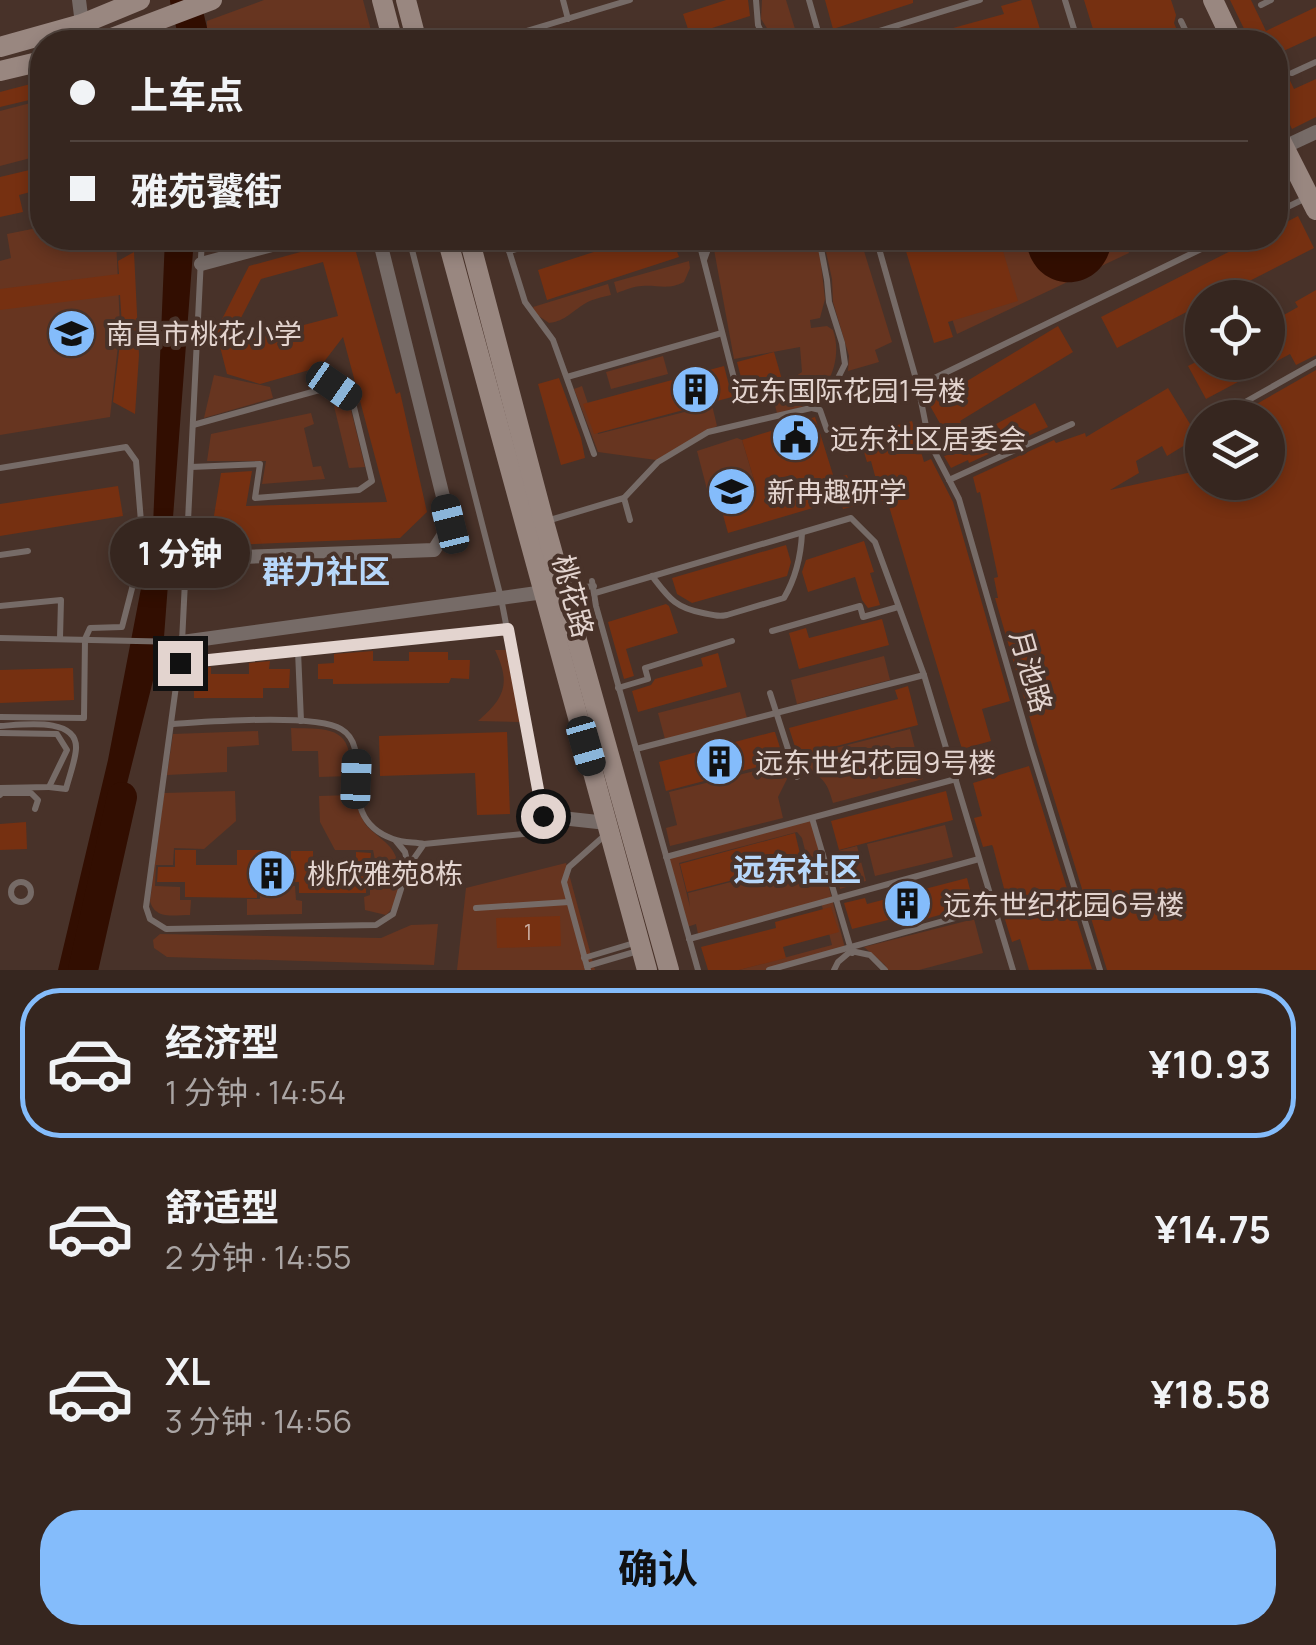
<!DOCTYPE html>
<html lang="zh">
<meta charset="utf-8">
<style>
body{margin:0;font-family:Manrope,"Noto Sans SC",sans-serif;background:#41322c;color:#f1f3f6;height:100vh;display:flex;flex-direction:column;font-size:38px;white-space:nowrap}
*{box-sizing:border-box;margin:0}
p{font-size:32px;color:#aaa5a4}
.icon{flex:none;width:55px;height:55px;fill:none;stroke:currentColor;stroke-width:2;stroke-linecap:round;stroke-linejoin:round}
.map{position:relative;height:970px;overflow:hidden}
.sheet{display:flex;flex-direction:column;background:#36261f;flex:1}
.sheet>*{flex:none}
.hud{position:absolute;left:30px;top:30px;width:1258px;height:220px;border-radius:40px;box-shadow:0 5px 15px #0003,0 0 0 2px #50433d;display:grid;align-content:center;height:220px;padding:0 40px;background:#36261f}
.controls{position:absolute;left:1185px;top:280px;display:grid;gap:20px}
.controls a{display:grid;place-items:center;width:100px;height:100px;border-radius:50%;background:#36261f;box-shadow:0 5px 15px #0003,0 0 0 2px #50433d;font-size:50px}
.end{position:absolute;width:45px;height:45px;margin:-22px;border:12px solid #e3d4cf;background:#111;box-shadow:0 0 0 5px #111}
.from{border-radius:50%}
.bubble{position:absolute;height:70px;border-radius:35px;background:#36261f;box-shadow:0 5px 15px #0003,0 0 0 2px #50433d;font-size:32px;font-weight:700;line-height:70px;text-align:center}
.car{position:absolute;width:30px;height:60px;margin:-30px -15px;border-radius:12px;box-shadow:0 0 8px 2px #0007;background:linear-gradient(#222 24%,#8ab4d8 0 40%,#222 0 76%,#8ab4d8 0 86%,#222 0)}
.hud b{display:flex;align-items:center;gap:35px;height:95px;font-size:38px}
.hud b+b{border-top:2px solid #50433d}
.hud i{width:25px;height:25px;background:#f1f3f6}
ul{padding:18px 0 0;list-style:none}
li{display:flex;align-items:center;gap:30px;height:150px;margin:0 20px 15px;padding:0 20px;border:5px solid transparent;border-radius:40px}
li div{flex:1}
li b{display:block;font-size:38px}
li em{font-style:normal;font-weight:700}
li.on{border-color:#84bcfb}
li>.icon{width:90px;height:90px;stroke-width:1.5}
.primary-button{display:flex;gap:20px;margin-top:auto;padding:20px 40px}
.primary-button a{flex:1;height:115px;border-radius:40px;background:#84bcfb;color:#111;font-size:40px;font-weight:700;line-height:115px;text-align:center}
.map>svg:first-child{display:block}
.green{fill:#673520;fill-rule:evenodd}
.water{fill:#320e01}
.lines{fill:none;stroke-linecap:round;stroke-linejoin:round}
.river{stroke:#320e01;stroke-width:30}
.building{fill:#763011;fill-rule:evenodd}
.lane{stroke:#766b67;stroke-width:6}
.street{stroke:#766b67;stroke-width:14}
.secondary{stroke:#998780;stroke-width:20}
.route{stroke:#e3d4cf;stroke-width:12}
.labels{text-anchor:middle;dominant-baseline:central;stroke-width:8;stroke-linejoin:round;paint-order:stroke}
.number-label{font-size:22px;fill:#c8aba0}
.poi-label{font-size:28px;fill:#e3d4cf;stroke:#483229;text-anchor:start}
.street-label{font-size:28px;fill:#e3d4cf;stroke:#483229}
.quarter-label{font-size:32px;font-weight:bold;fill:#b7d7fa;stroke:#483229}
</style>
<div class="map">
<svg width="1316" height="970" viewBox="0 0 1316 970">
<rect width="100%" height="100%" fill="#483229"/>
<!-- green -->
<g class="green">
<polygon points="264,0 363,0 374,42 207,42 207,21"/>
<polygon points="762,0 786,0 799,42 776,42 761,19"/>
<polygon points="42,100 42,155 0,166 0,111"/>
<polygon points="42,227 42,238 116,238 120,327 110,417 0,435 0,261 11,258 7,234"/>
<path d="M736,238H818L825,299L820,318L810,320L811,328L827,326L833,330C843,358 829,395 801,407C793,410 784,411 777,413L770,388L784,384L802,372L800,347L734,359L713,244Z"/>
<polygon points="823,238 860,238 892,342 875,350 879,362 848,371 849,356 833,302 832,279"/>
<polygon points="926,238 1124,238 1129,253 957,334"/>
<path d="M689,261L690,268L684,282C669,290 659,285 642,286C634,286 625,290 617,293L614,282Z"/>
<path d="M608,284L611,295C603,297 593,299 586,303C572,311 566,321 549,323L536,314L533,307Z"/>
<polygon points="663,356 668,374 611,389 606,372"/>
<polygon points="214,375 270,387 273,398 204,418"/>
<polygon points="582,386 598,434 712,405 717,426 656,460 598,452 574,389"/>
<polygon points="349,402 365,467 349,468 334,406"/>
<polygon points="311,413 314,424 304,428 313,467 321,466 325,479 262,484 266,461 207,461 211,434"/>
<polygon points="737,438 742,440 755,483 709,497 697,451"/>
<path d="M495,650H506L520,722L478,721C505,698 511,683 495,650Z"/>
<polygon points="884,656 890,680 797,704 791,680"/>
<polygon points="740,692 747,718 665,739 658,713"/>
<path d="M291,728C333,729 352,727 351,776L319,777L318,751H292Z"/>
<path d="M910,729L923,779L833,803C828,785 824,777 808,771L804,756Z"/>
<polygon points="258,731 259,745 227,747 227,772 167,775 173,734"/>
<polygon points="783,764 787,779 778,797 783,818 670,846 666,828 677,825 669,792"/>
<path d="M235,791L236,821L204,849L174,848L173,865H156L155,886L180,887V900H191L190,915C174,915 155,920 150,901L164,793Z"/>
<path d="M352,795C357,805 360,816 366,825C373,833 383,839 390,847C405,865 404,900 386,915L365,910L364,897L370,895V882L389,881V861L375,860L373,850H335L320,822L319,796Z"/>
<path d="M811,820L845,948L767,970H739L832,945L821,902L698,934L696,924L687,927L669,858ZM797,832L802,838L809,866L791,871L789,867L688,893L690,907L679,863Z"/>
<polygon points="945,825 953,857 875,876 867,844"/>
<polygon points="857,846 866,881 840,889 830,853"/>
<polygon points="566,863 595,970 457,970 466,888"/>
<polygon points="260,886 295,886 296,900 302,901 302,914 247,915 247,899 260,899"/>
<polygon points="974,919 983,953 919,970 887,970 885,965 864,947"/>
<polygon points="438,924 434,965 167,957 154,948 153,940 160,934 381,938 411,925"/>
</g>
<!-- water -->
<g class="water">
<polygon points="165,238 194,238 164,637 80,970 58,970 108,760 153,526"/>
<path d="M1026,238H1112C1107,297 1030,297 1026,238Z"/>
</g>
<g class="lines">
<!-- river -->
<g class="river">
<polyline points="185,0 195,42"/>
<polyline points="83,970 122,797"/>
</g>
</g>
<!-- building -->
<g class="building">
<polygon points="726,0 748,0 750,16 690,35 683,14"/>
<polygon points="825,0 913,0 913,3 833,29"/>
<polygon points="1022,0 1031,0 1044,42 957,42 953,28 1004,14 1001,6"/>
<polygon points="1084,0 1171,0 1176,15 1174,23 1182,42 1097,42"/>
<polygon points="1230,0 1251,0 1266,31 1316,7 1316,36 1277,54 1294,89 1316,79 1316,117 1292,129 1275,93 1275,42 1247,42 1249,39"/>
<polygon points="42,81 42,97 0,107 0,92"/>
<polygon points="42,167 42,189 19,195 23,212 0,217 0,177"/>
<polygon points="1298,216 1314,248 1216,298 1202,298 1202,304 1117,348 1101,317 1256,238 1275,238 1275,228"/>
<path d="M352,238L396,394L400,392L427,512L400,538L209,546L221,473L252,471L246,506L387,502L343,337L320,367L260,384L227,374L216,331L249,266ZM323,262L338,316L227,345L261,279Z"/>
<polygon points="637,238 672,238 679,257 547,300 538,270"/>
<polygon points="902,238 999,238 1018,301 948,322 953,337 934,343"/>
<polygon points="134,252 139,355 135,414 113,402 122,326 120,295 0,310 0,289 119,274 118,261"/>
<polygon points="1316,290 1316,355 1296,365 1290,354 1206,399 1188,366 1196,362 1268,362 1268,324 1298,307 1295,302"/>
<polygon points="1058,326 1073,352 960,421 970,438 1035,403 1048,427 969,463 968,460 951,468 944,456 951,454 948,444 951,443 929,404"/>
<polygon points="774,352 783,383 745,393 737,362"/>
<polygon points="724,366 732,397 594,434 583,404"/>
<polygon points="1316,370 1316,970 1107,970 1037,743 995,598 998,598 994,578 998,577 980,492 977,493 973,477 1054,440 1056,443 1085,433 1086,437 1168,388 1198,437 1167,456 1162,446 1136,461 1139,473 1110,490 1201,470 1202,482 1268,482 1268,418 1232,418"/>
<polygon points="559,378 581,438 585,458 561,465 538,384"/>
<polygon points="815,417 834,478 847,475 855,506 843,509 840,500 728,533 717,493 755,483 742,440"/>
<polygon points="912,421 924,462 931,459 953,502 1010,701 982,709 991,741 962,749 888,503 883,505 871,461 867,462 859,436"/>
<polygon points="118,486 123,516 0,536 0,504"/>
<polygon points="864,541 874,572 870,573 880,605 868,608 862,600 855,577 808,592 802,572 806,560"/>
<polygon points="786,545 791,562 787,576 692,603 677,594 672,578"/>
<polygon points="666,604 669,606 678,633 626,649 634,676 624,679 608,622"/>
<polygon points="882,619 889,645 799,669 789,633 806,628 809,638"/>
<polygon points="373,651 373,661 409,661 409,652 448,652 448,660 470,660 469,679 451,678 449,683 333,684 333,679 318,679 318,664 334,663 334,654"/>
<polygon points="718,653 727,687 638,712 632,691 651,685 655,679 703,666 701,658"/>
<polygon points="270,661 269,669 290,669 289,688 263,688 263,698 194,698 194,690 182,690 185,673 195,673 195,668 211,667 211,674 249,674 249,663"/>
<polygon points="73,668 74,700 0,703 0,670"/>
<polygon points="908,686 918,725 798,756 789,728 898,699 895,690"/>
<polygon points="507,732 510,814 477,815 475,773 380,776 379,736"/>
<polygon points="773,732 775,732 784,760 666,791 659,762"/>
<polygon points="1029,766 1092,969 1029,970 1020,939 1012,942 1003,913 1010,911 993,847 992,845 983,847 974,818 982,816 973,783"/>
<polygon points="946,791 953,820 839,850 831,821"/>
<polygon points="26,822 27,849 0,850 0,824"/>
<polygon points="795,833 802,862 687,892 680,864"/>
<polygon points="175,850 196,850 196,865 237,865 237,850 265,850 265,861 291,861 291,851 313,851 313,866 356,866 356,852 371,853 370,863 387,863 387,879 366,879 366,893 299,893 299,882 257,881 257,898 185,897 185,882 157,882 158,867 175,867"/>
<polygon points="967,878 974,905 898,927 896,918 852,929 844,903 865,898 867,904"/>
<polygon points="831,907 839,932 783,947 786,958 739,970 708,970 701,947 776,928 775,922"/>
<polygon points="560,916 561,946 497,948 496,918"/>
</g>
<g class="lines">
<!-- lane -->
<g class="lane">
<polyline points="563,0 568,19"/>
<polyline points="756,0 758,25 766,42"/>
<polyline points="809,0 821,42"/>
<polyline points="1065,0 1078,42"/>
<polyline points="1261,5 1271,0"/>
<polyline points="1181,21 1191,42"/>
<polyline points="490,42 630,0"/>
<polyline points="861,42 866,35 980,0"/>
<polyline points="1292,73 1316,62"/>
<polyline points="1275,213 1308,197"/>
<polyline points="202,238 182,642 146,907 150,919 166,929 376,925 393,914 408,867 424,844 543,832 543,816 501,598 409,238"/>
<polyline points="505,238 525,302 553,340 594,454"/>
<polyline points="698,238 739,398"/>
<polyline points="876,238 918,386 929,441 959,499 1030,745 1100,970"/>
<polyline points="509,251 555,238"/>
<polyline points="704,260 712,238"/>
<polyline points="567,377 722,333"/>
<polyline points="918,386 1224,238"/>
<polyline points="812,408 820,410 827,430"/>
<polyline points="1217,418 1316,362"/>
<polyline points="191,467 260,464 255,498 359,490 372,481 352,399 334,386 193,425"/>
<polyline points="0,468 126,447 136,461 143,546 122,627 90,628 85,639 84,718 0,717"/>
<polyline points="949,480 1072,424"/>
<polyline points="624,498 658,462 708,432 811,408 832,390 845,364 842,343 829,302 827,280 819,238"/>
<polyline points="550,520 624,498 630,520"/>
<polyline points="0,555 28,551"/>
<path d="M652,576C669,598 675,608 703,613C713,615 717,617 727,615L784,598C795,579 801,555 802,533"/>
<polyline points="592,581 596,606 698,970"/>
<polyline points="569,589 594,586"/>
<polyline points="595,593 851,518 875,542 924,675 1013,970"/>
<polyline points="0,606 61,600 60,638"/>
<polyline points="772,631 860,606 863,617 898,607"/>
<polyline points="0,638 182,642"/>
<polyline points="298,651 301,721"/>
<polyline points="180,663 508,629"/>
<polyline points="618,688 648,679 645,668 732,641"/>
<polyline points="770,693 797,777"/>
<path d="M171,724C206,722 316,713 341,729C377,750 331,817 393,839C403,843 414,842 424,844"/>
<path d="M0,726C21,725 78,716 76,749C75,762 69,777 66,789L49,787"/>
<polyline points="0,733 57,734 67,750 49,787 0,788"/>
<polyline points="636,749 924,675"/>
<polyline points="0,795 2,793 31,793 38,800 35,809"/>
<polyline points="812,818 852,953"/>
<polyline points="396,841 405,852 408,865"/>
<polyline points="666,857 956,779"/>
<circle cx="21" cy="892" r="10"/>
<polyline points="476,908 569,902"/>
<polyline points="689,939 979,859"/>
<polyline points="584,958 634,943"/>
<polyline points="587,966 638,951"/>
<polyline points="588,970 564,882 569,867 604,836"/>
<polyline points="769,970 994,907"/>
<polyline points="834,970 838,962 851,951 870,955 885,970"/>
</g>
<!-- street -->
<g class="street">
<polyline points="79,0 82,24"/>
<polyline points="1284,147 1316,132"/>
<polyline points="201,264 298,238"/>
<polyline points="186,559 434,550 450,525 379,238"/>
<polyline points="182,642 544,592"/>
<polyline points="543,816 607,823"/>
</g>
<!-- secondary -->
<g class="secondary">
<polyline points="382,0 393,42"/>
<polyline points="406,0 417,42"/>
<polyline points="1213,0 1233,42"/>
<polyline points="101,42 212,0"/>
<polyline points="0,47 82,24 140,0"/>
<polyline points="0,71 42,61"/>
<polyline points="1275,129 1316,210"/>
<polyline points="447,238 647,970"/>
<polyline points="469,238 544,522 669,970"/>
</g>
</g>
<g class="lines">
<!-- route -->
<polyline class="route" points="180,663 508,629 543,816"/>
</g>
<!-- icons -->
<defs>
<symbol id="school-disc" viewBox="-11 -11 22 22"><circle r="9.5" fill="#84bcfb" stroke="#483229"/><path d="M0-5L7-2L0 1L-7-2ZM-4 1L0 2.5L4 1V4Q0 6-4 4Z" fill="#111"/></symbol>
<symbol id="building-disc" viewBox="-11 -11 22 22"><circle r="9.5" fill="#84bcfb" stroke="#483229"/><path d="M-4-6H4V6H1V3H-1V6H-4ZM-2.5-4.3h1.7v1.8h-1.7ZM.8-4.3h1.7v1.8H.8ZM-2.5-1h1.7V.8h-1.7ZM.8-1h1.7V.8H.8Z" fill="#111"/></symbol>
<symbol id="civic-disc" viewBox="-11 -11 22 22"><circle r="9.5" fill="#84bcfb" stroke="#483229"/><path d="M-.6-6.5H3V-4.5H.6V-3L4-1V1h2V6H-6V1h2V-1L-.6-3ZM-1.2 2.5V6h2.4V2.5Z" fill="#111"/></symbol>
</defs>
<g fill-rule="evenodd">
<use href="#school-disc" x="44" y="306" width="55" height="55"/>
<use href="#building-disc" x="668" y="362" width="55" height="55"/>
<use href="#civic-disc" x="768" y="410" width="55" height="55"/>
<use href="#school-disc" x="704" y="464" width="55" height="55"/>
<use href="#building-disc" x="692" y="734" width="55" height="55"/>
<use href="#building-disc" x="244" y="846" width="55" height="55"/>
<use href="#building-disc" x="880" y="876" width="55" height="55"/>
</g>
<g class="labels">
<!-- number labels -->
<g class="number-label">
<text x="528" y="932">1</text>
</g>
<!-- poi labels -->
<g class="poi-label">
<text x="106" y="333">南昌市桃花小学</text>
<text x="731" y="390">远东国际花园1号楼</text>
<text x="830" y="438">远东社区居委会</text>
<text x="767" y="491">新冉趣研学</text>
<text x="755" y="762">远东世纪花园9号楼</text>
<text x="307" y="873">桃欣雅苑8栋</text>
<text x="943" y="904">远东世纪花园6号楼</text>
</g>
<!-- street labels -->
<g class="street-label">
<text transform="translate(574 596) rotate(75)">桃花路</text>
<text transform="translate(1032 671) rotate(74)">月池路</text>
</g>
<!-- quarter labels -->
<g class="quarter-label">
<text x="326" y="571">群力社区</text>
<text x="797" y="869">远东社区</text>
</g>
</g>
</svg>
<div class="controls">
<a><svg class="icon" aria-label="locate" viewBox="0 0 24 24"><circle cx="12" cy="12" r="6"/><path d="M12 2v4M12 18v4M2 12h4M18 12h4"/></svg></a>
<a><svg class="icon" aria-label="layers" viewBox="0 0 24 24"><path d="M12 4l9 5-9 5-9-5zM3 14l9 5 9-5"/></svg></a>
</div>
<i class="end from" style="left:543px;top:816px"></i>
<i class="end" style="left:180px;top:663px"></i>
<div class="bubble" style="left:110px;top:518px;width:140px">1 分钟</div>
<i class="car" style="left:334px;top:386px;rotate:125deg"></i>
<i class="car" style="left:450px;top:524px;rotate:346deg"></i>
<i class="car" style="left:586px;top:746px;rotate:164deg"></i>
<i class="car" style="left:356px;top:779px;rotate:2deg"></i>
<div class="hud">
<b><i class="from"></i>上车点</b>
<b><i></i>雅苑饕街</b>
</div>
</div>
<section class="sheet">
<ul>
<li class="on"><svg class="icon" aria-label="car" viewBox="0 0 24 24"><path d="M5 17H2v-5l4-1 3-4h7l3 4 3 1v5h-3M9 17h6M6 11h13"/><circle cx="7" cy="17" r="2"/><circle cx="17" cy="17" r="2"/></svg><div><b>经济型</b><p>1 分钟 · 14:54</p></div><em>¥10.93</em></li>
<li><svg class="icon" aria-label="car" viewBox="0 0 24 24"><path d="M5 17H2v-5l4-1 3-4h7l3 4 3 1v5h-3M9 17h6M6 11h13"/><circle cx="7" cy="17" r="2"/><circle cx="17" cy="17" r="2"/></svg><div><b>舒适型</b><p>2 分钟 · 14:55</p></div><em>¥14.75</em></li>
<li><svg class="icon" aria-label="car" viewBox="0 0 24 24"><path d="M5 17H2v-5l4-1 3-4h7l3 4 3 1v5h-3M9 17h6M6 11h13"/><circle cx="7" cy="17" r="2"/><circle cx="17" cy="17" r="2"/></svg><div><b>XL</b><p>3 分钟 · 14:56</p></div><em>¥18.58</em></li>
</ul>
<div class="primary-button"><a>确认</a></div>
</section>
